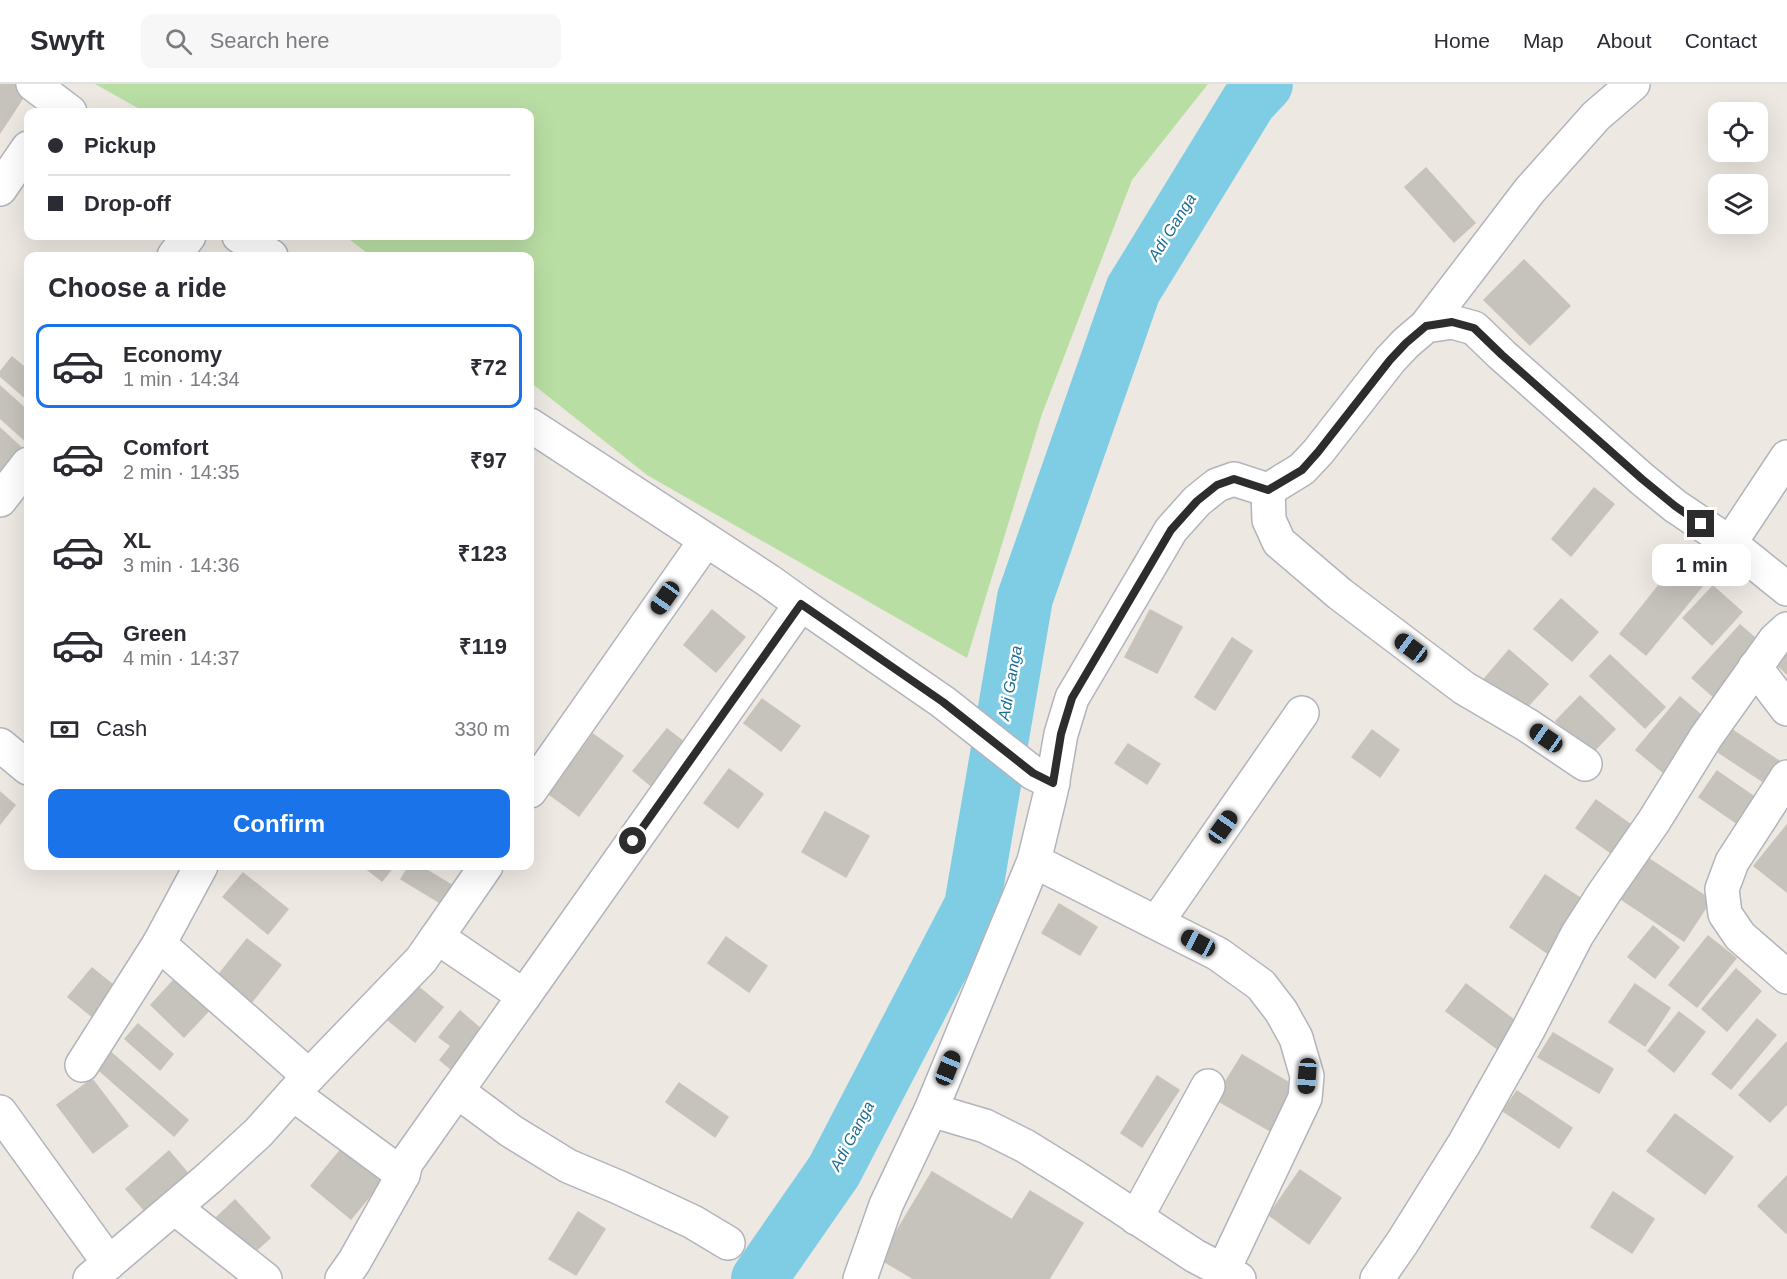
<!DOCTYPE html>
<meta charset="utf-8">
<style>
body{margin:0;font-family:Helvetica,sans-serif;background:#f7f7f7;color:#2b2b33;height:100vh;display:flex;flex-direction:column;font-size:22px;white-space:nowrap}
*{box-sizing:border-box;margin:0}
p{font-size:20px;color:#7c7c81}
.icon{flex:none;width:33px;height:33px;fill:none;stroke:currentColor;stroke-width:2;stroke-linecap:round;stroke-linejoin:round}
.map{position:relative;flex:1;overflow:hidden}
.side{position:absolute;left:24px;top:168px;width:510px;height:618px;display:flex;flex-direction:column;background:#fff;border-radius:12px;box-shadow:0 6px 24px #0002}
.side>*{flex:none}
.top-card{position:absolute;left:24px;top:24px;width:510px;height:132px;border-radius:12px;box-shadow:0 6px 24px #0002;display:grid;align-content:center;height:132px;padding:0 24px;background:#fff}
.tools{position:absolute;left:1708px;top:18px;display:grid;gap:12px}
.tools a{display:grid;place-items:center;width:60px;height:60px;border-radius:12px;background:#fff;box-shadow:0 6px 24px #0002;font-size:30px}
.end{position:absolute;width:27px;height:27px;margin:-14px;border:8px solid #2d2d2d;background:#fff;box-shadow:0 0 0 3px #fff}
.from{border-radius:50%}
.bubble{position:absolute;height:42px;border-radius:12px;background:#fff;box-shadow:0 6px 24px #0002;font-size:20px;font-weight:700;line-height:42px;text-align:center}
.car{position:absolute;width:18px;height:36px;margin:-18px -9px;border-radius:8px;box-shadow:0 0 4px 2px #0007;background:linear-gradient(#222 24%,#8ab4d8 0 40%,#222 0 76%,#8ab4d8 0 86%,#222 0)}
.top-card b{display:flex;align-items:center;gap:21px;height:57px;font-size:22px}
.top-card b+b{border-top:2px solid #e1e1e2}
.top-card i{width:15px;height:15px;background:#2b2b33}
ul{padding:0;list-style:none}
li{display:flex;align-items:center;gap:18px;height:84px;margin:0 12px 9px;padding:0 12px;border:3px solid transparent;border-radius:12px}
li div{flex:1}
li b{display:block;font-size:22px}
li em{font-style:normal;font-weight:700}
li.on{border-color:#1a73e8}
li>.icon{width:54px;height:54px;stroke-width:1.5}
h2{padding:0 24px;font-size:27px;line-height:72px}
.pay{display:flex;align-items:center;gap:15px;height:66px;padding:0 24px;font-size:22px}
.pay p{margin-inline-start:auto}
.primary-button{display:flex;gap:12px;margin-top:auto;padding:12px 24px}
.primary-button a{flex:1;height:69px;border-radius:12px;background:#1a73e8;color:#fff;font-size:24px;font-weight:700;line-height:69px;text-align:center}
header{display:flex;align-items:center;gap:36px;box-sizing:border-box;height:84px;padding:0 30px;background:#fff;border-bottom:2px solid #e1e1e2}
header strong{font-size:28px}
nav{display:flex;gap:33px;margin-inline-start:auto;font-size:21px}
.search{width:420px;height:54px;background:#f7f7f7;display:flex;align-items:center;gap:15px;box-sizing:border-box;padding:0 21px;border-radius:12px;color:#7c7c81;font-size:22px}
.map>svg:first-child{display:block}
.green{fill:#b9dea4}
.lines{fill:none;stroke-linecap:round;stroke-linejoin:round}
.river{stroke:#7fcde4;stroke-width:56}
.building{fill:#c6c2bc;stroke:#c9c3bb;stroke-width:1.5}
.minor-casing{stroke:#b2b4bc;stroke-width:36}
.minor{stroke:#fff;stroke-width:33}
.route{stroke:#2d2d2d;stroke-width:8}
.labels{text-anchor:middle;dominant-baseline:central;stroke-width:5;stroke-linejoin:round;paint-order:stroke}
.water-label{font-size:16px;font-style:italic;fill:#1b6e94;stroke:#fff}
</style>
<header>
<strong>Swyft</strong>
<div class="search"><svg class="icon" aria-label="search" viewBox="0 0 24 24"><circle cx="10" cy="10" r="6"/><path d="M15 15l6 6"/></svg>Search here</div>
<nav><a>Home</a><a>Map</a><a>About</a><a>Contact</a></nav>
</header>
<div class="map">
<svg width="1787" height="1195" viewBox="0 0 1787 1195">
<rect width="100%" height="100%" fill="#ede8e2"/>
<!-- green -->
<polygon class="green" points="95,0 1208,0 1132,96 1042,330 967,574 647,391 530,298 530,172 371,172 345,152 530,152 530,28 145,28"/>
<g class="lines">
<!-- river -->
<polyline class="river" points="759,1195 834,1087 972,822 1025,514 1133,206 1249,17 1265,0"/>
</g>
<!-- building -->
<g class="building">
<polygon points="0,0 32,0 0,49"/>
<polygon points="1426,84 1475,139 1454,158 1405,103"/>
<polygon points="1524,176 1570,222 1530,261 1484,216"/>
<polygon points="12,273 28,286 28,316 0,292 0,288"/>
<polygon points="0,302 28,327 28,359 0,334"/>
<polygon points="0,344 28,370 0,395"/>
<polygon points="1594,404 1614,420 1571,472 1552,455"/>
<polygon points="1680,475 1707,496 1646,571 1620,550"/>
<polygon points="1713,502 1742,528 1712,561 1683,534"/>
<polygon points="1561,515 1598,548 1572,577 1534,545"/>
<polygon points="712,526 745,553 716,588 684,561"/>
<polygon points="1150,526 1182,543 1157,589 1125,573"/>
<polygon points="1740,541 1762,560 1715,614 1692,594"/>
<polygon points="1232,554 1252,567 1215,626 1195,613"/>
<polygon points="1787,557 1787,590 1771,575"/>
<polygon points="1509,566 1548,600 1518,633 1481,599"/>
<polygon points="1610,571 1665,623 1645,644 1590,592"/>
<polygon points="1580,612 1615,645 1591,670 1556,637"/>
<polygon points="1680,613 1708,637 1664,689 1636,666"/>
<polygon points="762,615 800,642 781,667 744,639"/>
<polygon points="1723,640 1779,677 1765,699 1709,662"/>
<polygon points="667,645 694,666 660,709 633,687"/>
<polygon points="1372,646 1399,666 1380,693 1352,673"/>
<polygon points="593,650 623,672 579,732 549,710"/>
<polygon points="1128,660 1160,680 1147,700 1115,679"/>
<polygon points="729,685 763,710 738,744 704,719"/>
<polygon points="1717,687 1763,719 1745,745 1699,713"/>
<polygon points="0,708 15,721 0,740"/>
<polygon points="1596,716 1634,743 1614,771 1576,744"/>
<polygon points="825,728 869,752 846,793 802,768"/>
<polygon points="1787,741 1787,808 1754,782"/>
<polygon points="1648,774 1711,816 1684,857 1621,815"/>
<polygon points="363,782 394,782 382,797"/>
<polygon points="409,782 420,782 453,802 442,820 401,795"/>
<polygon points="243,789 288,825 268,850 223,813"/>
<polygon points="1545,791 1586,818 1550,871 1510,843"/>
<polygon points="1059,820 1097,843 1080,871 1042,849"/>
<polygon points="1653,842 1679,863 1655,894 1628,873"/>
<polygon points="1708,852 1736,874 1697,923 1669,901"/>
<polygon points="726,853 767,882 749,908 708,879"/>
<polygon points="247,855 281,881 246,925 212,899"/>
<polygon points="92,884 118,905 94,934 68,913"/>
<polygon points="1736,885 1761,907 1727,947 1702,925"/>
<polygon points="183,886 217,918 184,953 151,921"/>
<polygon points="410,896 443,923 415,958 382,931"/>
<polygon points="1466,900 1518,939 1499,966 1446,927"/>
<polygon points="1635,900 1670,924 1645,962 1609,938"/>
<polygon points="460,927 489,952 457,990 440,976 451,962 439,953"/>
<polygon points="1679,928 1705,948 1674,988 1648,967"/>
<polygon points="1757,935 1776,951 1731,1005 1712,990"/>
<polygon points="138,940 173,970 160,986 125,955"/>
<polygon points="1553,949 1613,985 1599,1009 1538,973"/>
<polygon points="1787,958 1787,1020 1770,1038 1739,1011"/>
<polygon points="107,965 188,1036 174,1052 93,981"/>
<polygon points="1242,971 1298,1004 1272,1048 1215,1015"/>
<polygon points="1157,992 1179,1006 1142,1063 1121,1049"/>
<polygon points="92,995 128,1042 93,1069 57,1021"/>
<polygon points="679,999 728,1033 715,1053 666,1018"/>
<polygon points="1517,1007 1572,1044 1559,1064 1503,1027"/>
<polygon points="1675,1030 1733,1073 1705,1110 1647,1067"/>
<polygon points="343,1063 383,1096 351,1135 311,1102"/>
<polygon points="169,1067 189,1091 146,1128 126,1105"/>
<polygon points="1300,1086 1341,1114 1309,1160 1269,1131"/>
<polygon points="932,1088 1012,1136 1030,1107 1083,1139 1049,1195 914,1195 880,1175"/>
<polygon points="1787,1092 1787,1149 1786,1149 1758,1122"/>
<polygon points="1613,1108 1654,1135 1632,1169 1591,1143"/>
<polygon points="235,1116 270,1154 251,1171 216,1134"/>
<polygon points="578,1128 605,1145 576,1191 549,1175"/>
</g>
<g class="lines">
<defs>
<g id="minor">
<polyline points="33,0 70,28"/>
<polyline points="0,105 28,64"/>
<polyline points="239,152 271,172"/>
<polyline points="174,172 189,152"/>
<polyline points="1426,242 1530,106 1596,32 1633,0"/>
<polyline points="1268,406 1269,436 1279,458 1340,510 1464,604 1527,641 1585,680"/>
<polyline points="0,416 28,380"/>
<polyline points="1730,459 1787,373"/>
<polyline points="801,520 943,618 1033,689 1053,699"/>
<polyline points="1755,583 1787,625"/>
<polyline points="0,661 28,684"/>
<polyline points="1787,693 1732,778 1722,805 1725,830 1740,852 1787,893"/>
<polyline points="530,707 706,456"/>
<polyline points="1034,777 1218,870 1261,901 1281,927 1296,954 1307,992 1305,1014 1223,1187"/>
<polyline points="1157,838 1302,629"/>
<polyline points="437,853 486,782"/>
<polyline points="159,860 309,992"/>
<polyline points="524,912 801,520 769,497 530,341"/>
<polyline points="82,981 159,860 201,782"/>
<polyline points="457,1007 511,1047 568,1082 618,1103 693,1138 728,1159"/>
<polyline points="293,1010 403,1091"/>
<polyline points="931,1026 985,1042 1025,1062 1075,1093 1195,1172 1239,1195"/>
<polyline points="0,1028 109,1179"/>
<polyline points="175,1124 265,1195"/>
<polyline points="1136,1134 1208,1002"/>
<polyline points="90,1195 210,1093 258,1049 309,992 421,876 437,853 524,912 406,1079 403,1091 354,1178 342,1195"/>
<polyline points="860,1195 886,1121 931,1026 1034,777 1051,707 1061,650 1072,614 1171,446 1197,417 1217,401 1234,395 1268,406 1302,385 1318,368 1390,276 1406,259 1426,242 1452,238 1474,244 1502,271 1642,395 1675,422 1730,459 1787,505"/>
<polyline points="1377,1195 1402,1159 1464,1060 1528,946 1577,851 1604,809 1654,737 1706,653 1775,556 1787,545"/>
</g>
</defs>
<!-- minor casing -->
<use href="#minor" class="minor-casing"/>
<!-- minor -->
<use href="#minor" class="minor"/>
</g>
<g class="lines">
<!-- route -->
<polyline class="route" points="633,757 801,520 943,618 1033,689 1053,699 1061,650 1072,614 1171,446 1197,417 1217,401 1234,395 1268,406 1302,386 1318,368 1390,276 1406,259 1426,242 1452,238 1474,244 1502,271 1642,395 1675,422 1701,440"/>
</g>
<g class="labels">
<!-- water labels -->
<g class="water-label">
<text transform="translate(1172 143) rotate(-58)">Adi Ganga</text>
<text transform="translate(1010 599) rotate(-80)">Adi Ganga</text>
<text transform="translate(852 1052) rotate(-62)">Adi Ganga</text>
</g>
</g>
</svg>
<div class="tools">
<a><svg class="icon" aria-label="locate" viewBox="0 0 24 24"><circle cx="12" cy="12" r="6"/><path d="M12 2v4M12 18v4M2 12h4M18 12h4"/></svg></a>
<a><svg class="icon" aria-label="layers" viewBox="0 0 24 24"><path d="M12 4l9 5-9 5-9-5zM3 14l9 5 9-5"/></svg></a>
</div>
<i class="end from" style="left:633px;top:757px"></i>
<i class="end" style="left:1701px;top:440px"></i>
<div class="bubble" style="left:1652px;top:460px;width:99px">1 min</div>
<i class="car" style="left:665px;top:514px;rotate:215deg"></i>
<i class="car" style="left:1411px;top:564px;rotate:307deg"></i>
<i class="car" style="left:1546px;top:654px;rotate:305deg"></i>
<i class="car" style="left:1223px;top:743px;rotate:35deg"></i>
<i class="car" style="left:1198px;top:859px;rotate:298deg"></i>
<i class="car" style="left:948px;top:984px;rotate:22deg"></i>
<i class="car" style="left:1307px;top:992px;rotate:184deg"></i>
<div class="top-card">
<b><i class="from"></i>Pickup</b>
<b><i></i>Drop-off</b>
</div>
<section class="side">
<h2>Choose a ride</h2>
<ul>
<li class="on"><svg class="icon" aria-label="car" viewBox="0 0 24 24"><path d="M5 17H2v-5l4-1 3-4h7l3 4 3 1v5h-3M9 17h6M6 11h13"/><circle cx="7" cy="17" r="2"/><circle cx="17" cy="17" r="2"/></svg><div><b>Economy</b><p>1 min · 14:34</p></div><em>₹72</em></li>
<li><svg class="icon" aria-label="car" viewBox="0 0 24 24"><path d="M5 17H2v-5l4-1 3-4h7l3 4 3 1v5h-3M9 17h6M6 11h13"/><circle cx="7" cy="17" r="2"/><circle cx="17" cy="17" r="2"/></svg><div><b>Comfort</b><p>2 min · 14:35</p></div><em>₹97</em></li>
<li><svg class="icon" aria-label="car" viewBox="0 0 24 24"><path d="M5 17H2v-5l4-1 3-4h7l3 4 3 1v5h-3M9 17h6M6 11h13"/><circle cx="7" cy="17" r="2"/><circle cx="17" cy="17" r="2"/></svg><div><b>XL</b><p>3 min · 14:36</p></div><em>₹123</em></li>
<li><svg class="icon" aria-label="car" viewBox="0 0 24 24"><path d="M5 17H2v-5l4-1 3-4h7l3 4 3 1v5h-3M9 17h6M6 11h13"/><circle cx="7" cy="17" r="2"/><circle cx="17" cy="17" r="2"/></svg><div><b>Green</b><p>4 min · 14:37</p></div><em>₹119</em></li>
</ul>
<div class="pay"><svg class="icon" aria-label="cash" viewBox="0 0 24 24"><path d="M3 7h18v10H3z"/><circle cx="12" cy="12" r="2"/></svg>Cash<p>330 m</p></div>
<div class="primary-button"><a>Confirm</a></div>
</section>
</div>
